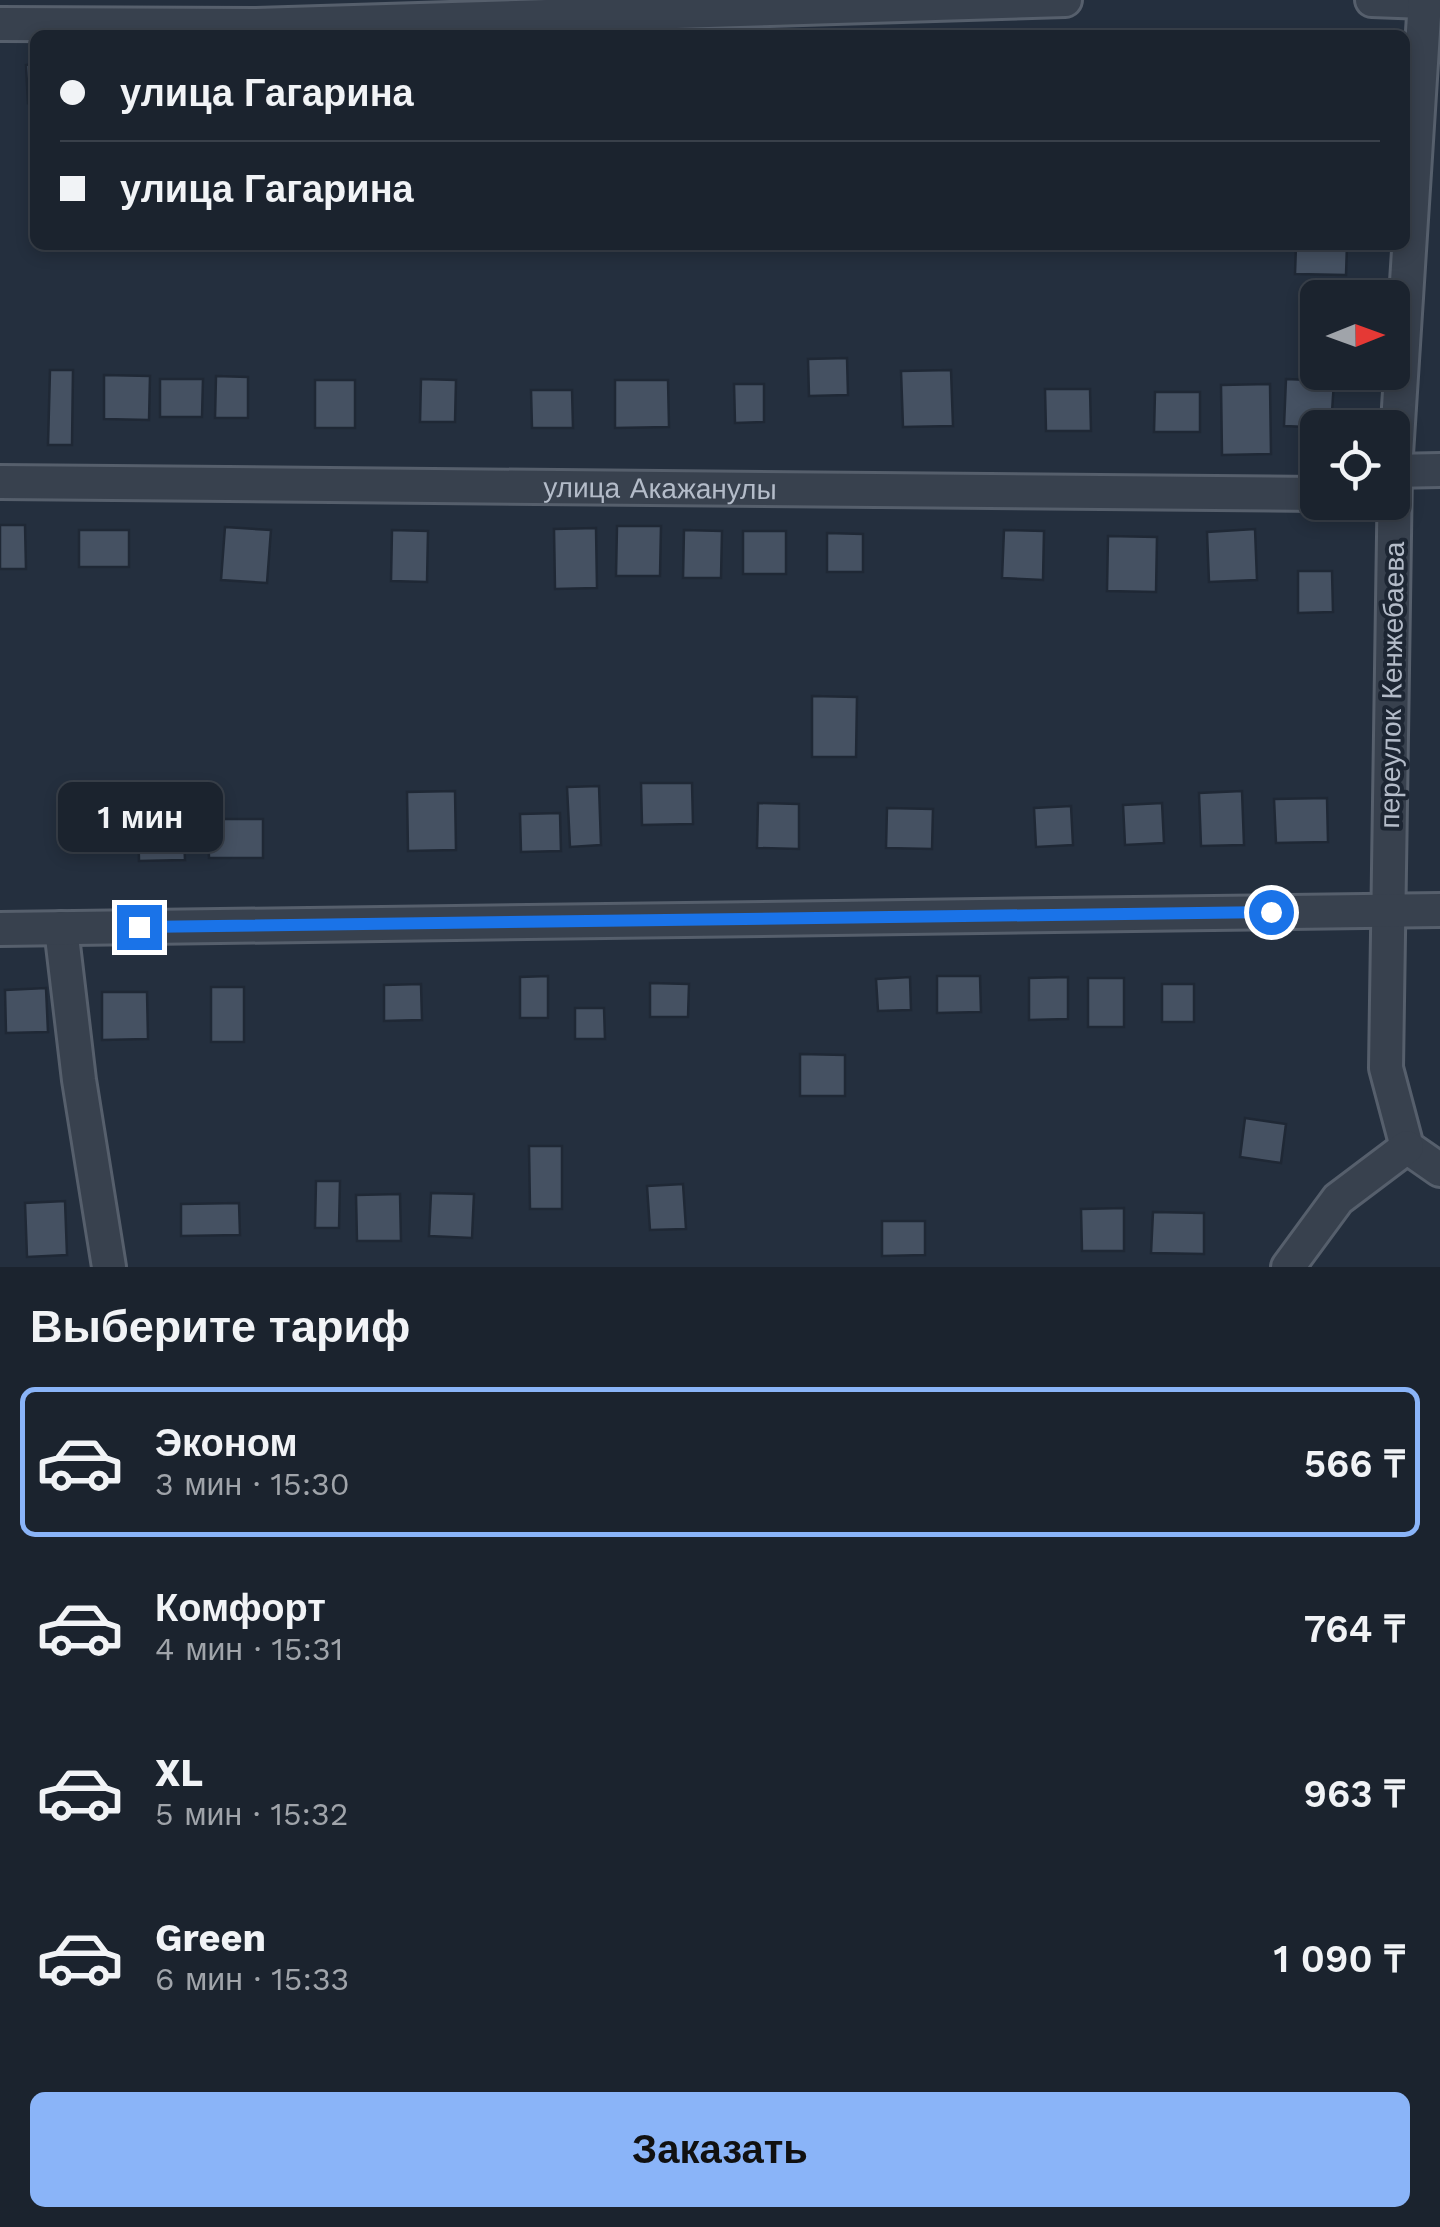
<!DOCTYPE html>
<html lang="ru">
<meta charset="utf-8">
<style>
body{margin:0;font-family:"Work Sans",sans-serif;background:#282f3a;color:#f1f3f6;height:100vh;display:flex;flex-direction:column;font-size:38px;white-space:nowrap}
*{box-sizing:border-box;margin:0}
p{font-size:32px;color:#a0a4aa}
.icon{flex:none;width:55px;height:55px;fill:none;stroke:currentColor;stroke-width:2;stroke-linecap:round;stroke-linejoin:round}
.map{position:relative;height:1267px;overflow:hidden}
.panel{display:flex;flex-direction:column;background:#1b232e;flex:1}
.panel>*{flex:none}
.top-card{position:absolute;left:30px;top:30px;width:1380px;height:220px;border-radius:15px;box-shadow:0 5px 15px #0003,0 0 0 2px #39404a;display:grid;align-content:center;height:220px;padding:0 30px;background:#1b232e}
.needle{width:65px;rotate:89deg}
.buttons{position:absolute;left:1300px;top:280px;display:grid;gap:20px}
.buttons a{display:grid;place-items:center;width:110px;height:110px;border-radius:15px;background:#1b232e;box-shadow:0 5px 15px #0003,0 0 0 2px #39404a;font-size:50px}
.end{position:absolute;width:45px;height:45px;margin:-22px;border:12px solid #1a73e8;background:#fff;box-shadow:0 0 0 5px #fff}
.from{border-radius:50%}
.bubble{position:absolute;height:70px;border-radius:15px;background:#1b232e;box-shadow:0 5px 15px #0003,0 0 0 2px #39404a;font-size:32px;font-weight:600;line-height:70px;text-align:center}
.top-card b{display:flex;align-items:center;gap:35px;height:95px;font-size:38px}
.top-card b+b{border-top:2px solid #39404a}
.top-card i{width:25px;height:25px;background:#f1f3f6}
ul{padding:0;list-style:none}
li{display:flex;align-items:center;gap:30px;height:150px;margin:0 20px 15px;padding:0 10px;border:5px solid transparent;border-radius:15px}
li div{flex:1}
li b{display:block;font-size:38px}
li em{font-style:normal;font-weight:600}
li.current{border-color:#8ab4f8}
li>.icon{width:90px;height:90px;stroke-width:1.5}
h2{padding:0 30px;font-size:45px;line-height:120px}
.cta{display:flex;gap:20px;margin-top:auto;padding:20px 30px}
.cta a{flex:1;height:115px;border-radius:15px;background:#8ab4f8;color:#111;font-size:40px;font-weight:600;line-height:115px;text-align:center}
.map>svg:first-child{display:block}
.building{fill:#455162;stroke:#1f2835;stroke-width:2.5}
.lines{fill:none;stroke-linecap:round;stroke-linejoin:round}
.street-casing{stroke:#565f6c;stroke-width:38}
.street{stroke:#38414e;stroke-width:32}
.route{stroke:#1a73e8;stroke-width:12}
.labels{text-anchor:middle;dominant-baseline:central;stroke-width:8;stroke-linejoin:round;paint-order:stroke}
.street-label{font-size:28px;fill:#b4bcc9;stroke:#1d2633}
</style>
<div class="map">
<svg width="1440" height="1267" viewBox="0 0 1440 1267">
<rect width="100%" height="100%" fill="#242f3e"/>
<!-- building -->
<g class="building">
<polygon points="35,64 35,102 28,103 26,65"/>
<polygon points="1296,245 1347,245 1346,275 1295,274"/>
<polygon points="1316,294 1352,294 1352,298 1318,298 1318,353"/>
<polygon points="847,358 848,395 809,396 808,359"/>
<polygon points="50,370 73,370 72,445 48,445"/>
<polygon points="951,370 953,426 903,427 901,371"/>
<polygon points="104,375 150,376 149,420 104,419"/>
<polygon points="216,376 248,377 248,418 215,418"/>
<polygon points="160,379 203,379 202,417 160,417"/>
<polygon points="421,379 456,380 455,422 420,422"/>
<polygon points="1286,379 1334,381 1331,428 1284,426"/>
<rect x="315" y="380" width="40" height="48"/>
<polygon points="615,380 668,380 669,427 615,428"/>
<polygon points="734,384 764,384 764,422 735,423"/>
<polygon points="1270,384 1271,454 1222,455 1221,385"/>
<polygon points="1045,389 1090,389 1091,431 1046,431"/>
<polygon points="531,390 572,390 573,428 532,428"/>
<polygon points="1155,392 1200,392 1200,432 1154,432"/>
<polygon points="0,525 25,525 26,569 0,569"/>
<polygon points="617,526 661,526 660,576 616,576"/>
<polygon points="225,527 271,530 267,583 221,580"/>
<polygon points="596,528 597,588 555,589 554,529"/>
<polygon points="1255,529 1257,580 1209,582 1207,532"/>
<rect x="79" y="530" width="50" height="37"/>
<polygon points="392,530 428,531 427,582 391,581"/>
<polygon points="684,530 722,531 721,578 683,578"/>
<polygon points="1004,530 1044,531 1043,580 1002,578"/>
<rect x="743" y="531" width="43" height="43"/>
<polygon points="827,533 863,534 863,572 827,572"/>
<polygon points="1108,536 1157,537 1156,592 1107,591"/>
<polygon points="1298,571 1332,571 1333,612 1298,613"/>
<polygon points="812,696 857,697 856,757 812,757"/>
<polygon points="641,783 692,783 693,824 642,825"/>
<polygon points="599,786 601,845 570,847 567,787"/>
<polygon points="455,791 456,850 408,851 407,792"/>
<polygon points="1242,791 1244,845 1201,846 1199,793"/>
<polygon points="1327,798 1328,842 1276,843 1274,799"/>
<polygon points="758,803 799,804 799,849 757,848"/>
<polygon points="1162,803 1164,843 1125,845 1123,805"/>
<polygon points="1071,806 1073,845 1036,847 1034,808"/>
<polygon points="887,808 933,809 932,849 886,848"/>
<polygon points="560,813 561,851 521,852 520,814"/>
<polygon points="183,815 185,860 139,861 138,816"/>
<polygon points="208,819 263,819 263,858 209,858"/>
<polygon points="548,976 548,1018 520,1018 520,977"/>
<polygon points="937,976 980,976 981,1012 937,1013"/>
<polygon points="910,977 911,1010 878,1011 876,979"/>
<polygon points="1068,977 1068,1019 1029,1020 1029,978"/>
<rect x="1088" y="978" width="36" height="49"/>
<polygon points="650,983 689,984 688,1017 650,1017"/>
<polygon points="421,984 422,1020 384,1021 384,985"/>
<rect x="1162" y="984" width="32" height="38"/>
<rect x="211" y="987" width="33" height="55"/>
<polygon points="46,988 48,1032 6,1033 5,990"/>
<polygon points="102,992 147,992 148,1039 102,1040"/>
<polygon points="575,1008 604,1008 605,1039 575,1039"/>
<polygon points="800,1054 845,1055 845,1096 800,1096"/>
<polygon points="1245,1118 1286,1124 1281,1163 1240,1157"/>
<polygon points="529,1146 562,1146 562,1209 530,1209"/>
<polygon points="316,1181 340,1181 339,1228 315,1228"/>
<polygon points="683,1184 686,1229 650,1230 647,1186"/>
<polygon points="431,1193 474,1194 472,1238 429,1236"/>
<polygon points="400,1194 401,1241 357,1241 356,1195"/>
<polygon points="65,1201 67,1255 27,1257 25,1203"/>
<polygon points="239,1203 240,1235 181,1236 181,1204"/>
<polygon points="1124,1208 1124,1251 1082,1251 1081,1209"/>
<polygon points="1153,1212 1204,1213 1204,1254 1151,1253"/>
<polygon points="882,1221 925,1221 925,1255 882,1256"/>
</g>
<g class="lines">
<defs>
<g id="street">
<polyline points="1372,0 1425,2"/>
<polyline points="1425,0 1395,470 1386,1068 1407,1147 1440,1170"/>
<polyline points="0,24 256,25 1065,0"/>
<polyline points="1392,471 1440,470"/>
<path id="s1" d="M0,482L1318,494"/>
<polyline points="61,928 79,1080 109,1267"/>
<polyline points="0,929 1440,910"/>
<polyline points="1288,1267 1338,1199 1407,1147"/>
</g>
</defs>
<!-- street casing -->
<use href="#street" class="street-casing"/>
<!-- street -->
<use href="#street" class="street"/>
</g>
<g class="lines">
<!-- route -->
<polyline class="route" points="139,927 1271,912"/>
</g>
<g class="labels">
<!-- street labels -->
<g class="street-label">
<text stroke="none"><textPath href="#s1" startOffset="660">улица Акажанулы</textPath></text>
<text transform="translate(1392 685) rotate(-89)">переулок Кенжебаева</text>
</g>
</g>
</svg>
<div class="buttons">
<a><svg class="needle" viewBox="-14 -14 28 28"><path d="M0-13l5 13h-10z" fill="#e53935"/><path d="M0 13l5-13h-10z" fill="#a0a4aa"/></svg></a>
<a><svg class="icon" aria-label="locate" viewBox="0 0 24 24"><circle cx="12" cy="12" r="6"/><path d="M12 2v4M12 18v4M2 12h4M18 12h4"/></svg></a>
</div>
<i class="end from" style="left:1271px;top:912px"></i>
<i class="end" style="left:139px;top:927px"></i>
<div class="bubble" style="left:58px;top:782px;width:165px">1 мин</div>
<div class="top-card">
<b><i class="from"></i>улица Гагарина</b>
<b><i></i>улица Гагарина</b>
</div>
</div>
<section class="panel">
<h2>Выберите тариф</h2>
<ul>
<li class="current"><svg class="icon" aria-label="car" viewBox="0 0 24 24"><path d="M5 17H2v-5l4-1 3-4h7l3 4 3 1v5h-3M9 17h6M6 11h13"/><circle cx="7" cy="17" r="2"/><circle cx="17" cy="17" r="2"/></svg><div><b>Эконом</b><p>3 мин · 15:30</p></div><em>566 ₸</em></li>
<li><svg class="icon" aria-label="car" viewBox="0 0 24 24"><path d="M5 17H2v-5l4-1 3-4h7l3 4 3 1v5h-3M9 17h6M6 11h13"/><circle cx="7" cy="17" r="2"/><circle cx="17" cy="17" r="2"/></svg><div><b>Комфорт</b><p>4 мин · 15:31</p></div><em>764 ₸</em></li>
<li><svg class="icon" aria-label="car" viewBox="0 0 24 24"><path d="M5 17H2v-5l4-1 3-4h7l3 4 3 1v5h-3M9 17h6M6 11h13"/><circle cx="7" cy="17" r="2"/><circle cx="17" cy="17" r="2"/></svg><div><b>XL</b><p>5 мин · 15:32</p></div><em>963 ₸</em></li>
<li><svg class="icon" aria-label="car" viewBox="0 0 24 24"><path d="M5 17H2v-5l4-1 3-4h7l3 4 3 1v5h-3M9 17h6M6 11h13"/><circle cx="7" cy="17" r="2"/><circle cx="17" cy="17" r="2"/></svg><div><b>Green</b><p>6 мин · 15:33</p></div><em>1 090 ₸</em></li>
</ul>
<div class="cta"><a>Заказать</a></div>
</section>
